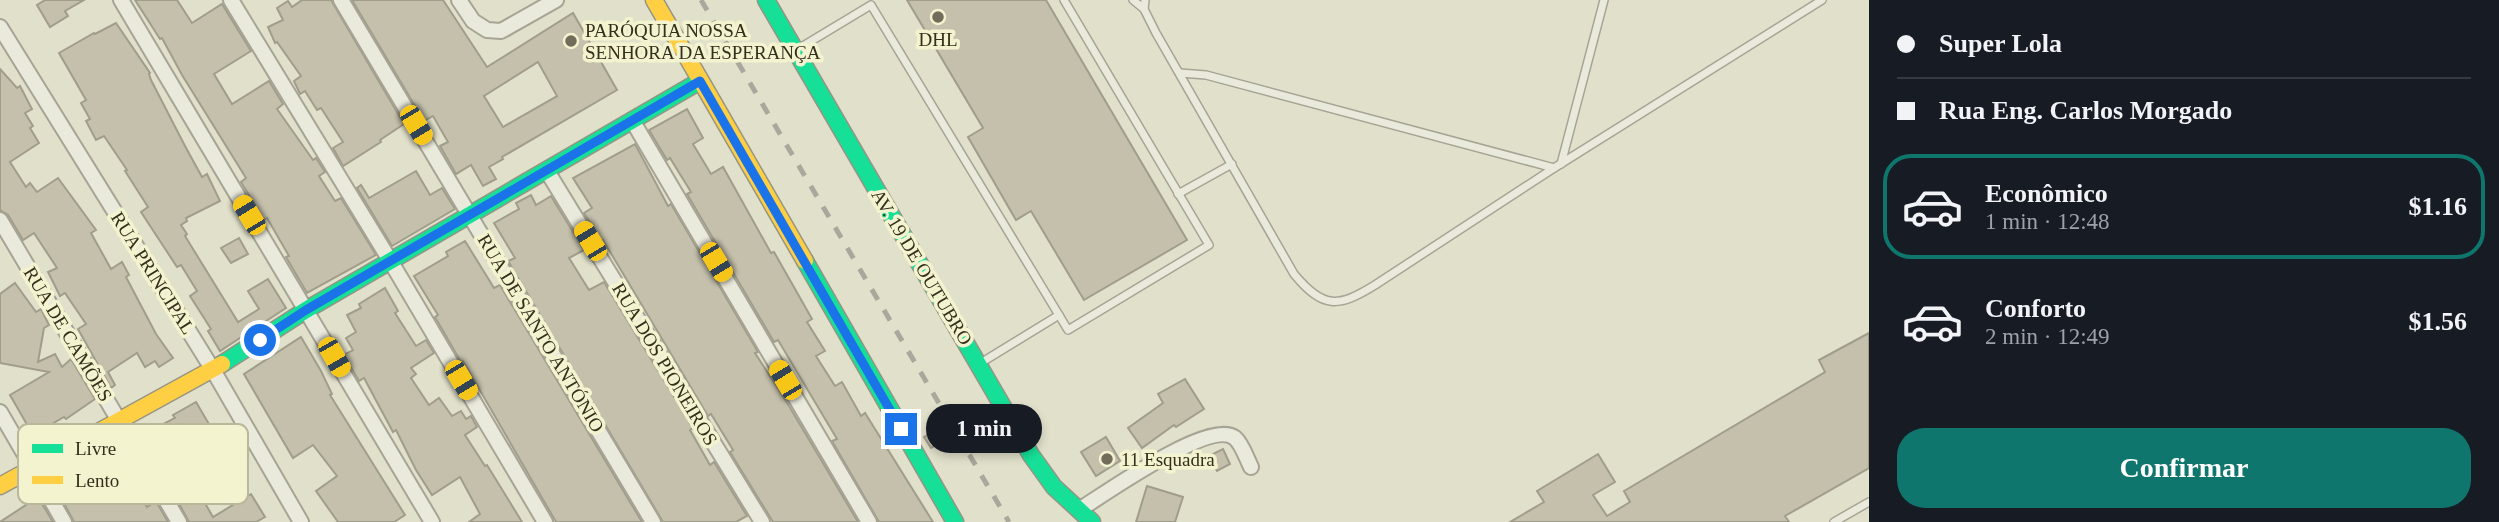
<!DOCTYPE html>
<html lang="pt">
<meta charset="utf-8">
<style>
body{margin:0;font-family:Georgia,serif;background:#242831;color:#f1f3f6;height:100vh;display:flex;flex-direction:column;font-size:26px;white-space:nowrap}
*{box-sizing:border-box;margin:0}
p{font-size:23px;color:#9ea1a6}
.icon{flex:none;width:38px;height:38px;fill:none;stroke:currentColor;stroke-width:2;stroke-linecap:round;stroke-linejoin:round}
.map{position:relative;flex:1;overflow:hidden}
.side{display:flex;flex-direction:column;background:#171b24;width:630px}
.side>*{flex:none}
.top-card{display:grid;align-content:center;height:154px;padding:0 28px;background:#171b24}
.end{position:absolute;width:32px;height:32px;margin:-16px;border:9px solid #1a73e8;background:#fff;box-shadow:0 0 0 4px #fff}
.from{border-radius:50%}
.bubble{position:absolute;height:49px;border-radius:24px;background:#171b24;box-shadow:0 4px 10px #0003;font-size:23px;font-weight:700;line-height:49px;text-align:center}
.car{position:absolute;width:21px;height:42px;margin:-21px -10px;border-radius:9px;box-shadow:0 0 5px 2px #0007;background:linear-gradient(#f5c518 24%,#345 0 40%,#f5c518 0 76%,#345 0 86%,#f5c518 0)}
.top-card b{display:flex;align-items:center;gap:24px;height:66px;font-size:26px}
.top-card b+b{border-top:2px solid #363941}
.top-card i{width:18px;height:18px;background:#f1f3f6}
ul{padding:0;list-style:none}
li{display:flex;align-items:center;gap:21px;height:105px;margin:0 14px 10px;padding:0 14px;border:4px solid transparent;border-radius:28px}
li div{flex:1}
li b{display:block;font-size:26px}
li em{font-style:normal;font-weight:700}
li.active{border-color:#0f766e}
li>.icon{width:63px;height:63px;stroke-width:1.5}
.action{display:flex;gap:14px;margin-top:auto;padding:14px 28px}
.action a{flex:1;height:80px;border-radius:28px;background:#0f766e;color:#fff;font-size:28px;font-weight:700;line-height:80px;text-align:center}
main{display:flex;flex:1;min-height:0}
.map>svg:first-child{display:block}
.building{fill:#c4c0ac;stroke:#a19d8b;stroke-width:2;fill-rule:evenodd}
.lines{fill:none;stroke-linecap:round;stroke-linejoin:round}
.lane-casing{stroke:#a6a494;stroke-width:10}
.street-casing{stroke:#a6a494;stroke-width:18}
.fast-casing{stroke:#969484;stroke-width:19}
.slow-casing{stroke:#969484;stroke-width:19}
.lane{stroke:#eaeadc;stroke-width:7}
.street{stroke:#eaeadc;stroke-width:14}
.fast{stroke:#16e098;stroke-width:16}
.slow{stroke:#ffcf43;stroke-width:16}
.rail{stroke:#a9a89c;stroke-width:5;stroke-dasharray:12 12;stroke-linecap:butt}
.route{stroke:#1a73e8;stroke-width:9}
.poi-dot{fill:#716d5a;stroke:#f3f3d0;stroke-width:2.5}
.labels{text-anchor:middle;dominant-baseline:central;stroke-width:7;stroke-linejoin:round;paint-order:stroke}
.poi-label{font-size:19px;fill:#342f1d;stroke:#f3f3d0;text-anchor:start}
.street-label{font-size:19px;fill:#342f1d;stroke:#f3f3d0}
.key{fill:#f3f3d0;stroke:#bab89a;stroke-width:2}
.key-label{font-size:19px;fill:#342f1d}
</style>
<main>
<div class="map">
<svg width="1869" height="522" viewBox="0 0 1869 522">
<rect width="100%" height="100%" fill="#e1e1cb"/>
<!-- building -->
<g class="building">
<polygon points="45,0 84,0 65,11 68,16 50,27 37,5"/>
<polygon points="135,0 177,0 192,23 222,4 251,51 214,74 232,104 269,81 283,104 277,109 313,160 316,158 325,172 319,176 335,201 341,198 376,255 307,293 286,257 289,256 267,218 264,220 241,182 246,178 182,75 162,38 160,39"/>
<polygon points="302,0 331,0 404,124 380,140 381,142 343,166 333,148 343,142 321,108 317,110 305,91 300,94 294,81 301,76 277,42 275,43 268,27 283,20 277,8 288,1 292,7"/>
<path d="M352,0H443L487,67L573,13L617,90L502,157L503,159L489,167L496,179L483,186L471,165L456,174L440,146L448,142L433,116L424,121ZM538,62L557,96L503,127L484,96Z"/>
<polygon points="907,0 1046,0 1187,240 1084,300 1031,211 1016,220 968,137 983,128"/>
<polygon points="116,23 150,73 149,74 151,80 185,146 202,177 207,174 220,201 186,218 187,221 181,225 187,234 185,236 238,322 259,309 248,291 268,279 286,308 220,351 208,331 211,329 190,296 197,291 181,265 177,267 141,212 148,207 125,171 127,170 104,136 96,140 86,121 90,119 81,103 86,100 59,53 94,33 95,34"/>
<polygon points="0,69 17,88 20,86 32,109 25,113 33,126 30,128 39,143 10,162 26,187 30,183 37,192 58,178 96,230 91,233 111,269 122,262 129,275 126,277 156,334 173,358 159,367 155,361 145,367 137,353 108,372 115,385 111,388 78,329 86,324 65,293 60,296 48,272 57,268 34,233 23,240 8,215 0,210"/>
<polygon points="687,109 703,138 693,144 711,174 723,167 771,253 774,252 812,319 807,322 825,351 816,356 835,386 842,382 861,416 865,413 933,522 879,522 832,441 837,439 778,340 774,342 687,194 691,192 670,158 667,160 649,130"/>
<polygon points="635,144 668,206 671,204 758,352 755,353 786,401 858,522 773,522 730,452 733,450 711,414 708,416 603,240 601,240 584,213 592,208 573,178"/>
<polygon points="416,171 430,195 442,188 455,209 392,246 357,188 361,185 369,198"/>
<polygon points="531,195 536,205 551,196 584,250 569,258 589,290 604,282 693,428 690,430 710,465 714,462 747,516 736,522 663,522 508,261 515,258 494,223 519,209 516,203"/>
<polygon points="239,238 248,254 231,263 221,248"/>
<polygon points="465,241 494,288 500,285 642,522 556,522 463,361 461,362 435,317 438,315 414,276 448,256 446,252"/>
<polygon points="15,283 36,312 41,309 49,325 44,328 38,362 55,354 62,367 71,359 95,399 66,419 64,417 33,435 10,395 49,372 0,363 0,294"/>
<polygon points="385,288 398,311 395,313 416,346 426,340 434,353 411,368 416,374 411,378 429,405 439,398 452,416 461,411 466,419 471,416 477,427 465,435 485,466 487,465 522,522 469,522 480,514 460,477 432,495 416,470 396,430 393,432 364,378 359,381 344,355 353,350 346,338 356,332 347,315 361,308 359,304"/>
<polygon points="1869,333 1869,468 1785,516 1789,522 1510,522 1544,502 1537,491 1598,454 1615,482 1593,495 1607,516 1630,502 1624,491 1825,372 1819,360"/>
<polygon points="301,337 321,371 332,394 330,395 405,515 394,522 338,522 316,491 337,476 313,445 293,458 244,374"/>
<polygon points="1185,379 1204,409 1176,427 1174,425 1142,448 1128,428 1163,403 1158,394"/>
<polygon points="196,402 226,453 200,467 204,475 192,481 213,517 251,494 265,517 256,522 189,522 148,446 151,444 146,433 175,418 173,415"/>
<polygon points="938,429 944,441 931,448 924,437"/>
<polygon points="1106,437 1120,461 1096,476 1081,452"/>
<polygon points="1223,449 1230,464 1217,471 1209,456"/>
<polygon points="115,453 147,507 156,501 168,522 74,522 55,486"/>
<polygon points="1147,486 1183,497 1175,522 1136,522"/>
<polygon points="38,497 53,522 0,522"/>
</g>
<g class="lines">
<defs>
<g id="lane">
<polyline points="1133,0 1144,9"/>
<path d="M1145,0L1144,9L1156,33L1294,274C1323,309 1338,308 1375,285L1554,168L1822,0"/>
<polyline points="798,49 871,5 1068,330 1209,245 1064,0"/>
<polyline points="1180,73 1206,75 1554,168"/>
<polyline points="1561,164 1604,0"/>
<polyline points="1178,194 1232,164"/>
<polyline points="979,364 1059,315"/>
<polyline points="1834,522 1869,502"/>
</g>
<g id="street">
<polyline points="121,0 432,522"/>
<polyline points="231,0 391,262 545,522"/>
<polyline points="341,0 653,522"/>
<polyline points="459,0 473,21 487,30 501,31 556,0"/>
<polyline points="0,27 213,370 301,522"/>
<polyline points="632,120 869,522"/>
<polyline points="547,171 762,522"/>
<polyline points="0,220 179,522"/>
<polyline points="0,412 64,522"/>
<path d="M1079,510C1103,495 1211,418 1235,438C1242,444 1247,459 1251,467"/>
</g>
<g id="fast">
<polyline points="766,0 1031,455 1054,487 1092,522"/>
<polyline points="805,261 955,522"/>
<polyline points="222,364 306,310 700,81"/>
</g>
<g id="slow">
<polyline points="654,0 805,261"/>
<polyline points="0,486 222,364"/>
</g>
</defs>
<!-- lane casing -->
<use href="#lane" class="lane-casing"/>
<!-- street casing -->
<use href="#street" class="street-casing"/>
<!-- fast casing -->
<use href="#fast" class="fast-casing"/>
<!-- slow casing -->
<use href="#slow" class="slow-casing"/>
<!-- lane -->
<use href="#lane" class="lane"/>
<!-- street -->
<use href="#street" class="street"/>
<!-- fast -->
<use href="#fast" class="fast"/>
<!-- slow -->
<use href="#slow" class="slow"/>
<!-- rail -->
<polyline class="rail" points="701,0 1009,522"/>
</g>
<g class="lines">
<!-- route -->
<polyline class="route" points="260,340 306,310 700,81 901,429"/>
</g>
<!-- markers -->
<g class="poi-dot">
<circle cx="938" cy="17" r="7"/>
<circle cx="571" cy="41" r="7"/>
<circle cx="1107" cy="459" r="7"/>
</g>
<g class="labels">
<!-- poi labels -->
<g class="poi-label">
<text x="585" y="30">PARÓQUIA NOSSA<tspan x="585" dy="22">SENHORA DA ESPERANÇA</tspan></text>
<text x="938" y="39" text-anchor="middle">DHL</text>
<text x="1121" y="459">11 Esquadra</text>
</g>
<!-- street labels -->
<g class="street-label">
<text transform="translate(922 267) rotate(59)">AV. 19 DE OUTUBRO</text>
<text transform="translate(153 273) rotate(58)">RUA PRINCIPAL</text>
<text transform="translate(541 333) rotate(59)">RUA DE SANTO ANTÓNIO</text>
<text transform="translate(68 334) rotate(59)">RUA DE CAMÕES</text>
<text transform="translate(665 364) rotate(59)">RUA DOS PIONEIROS</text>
</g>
</g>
<!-- legend -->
<rect x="18" y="424" width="230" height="80" rx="10" class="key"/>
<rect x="32" y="444" width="31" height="9" fill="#16e098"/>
<rect x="32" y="476" width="31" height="8" fill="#ffcf43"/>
<g class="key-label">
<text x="75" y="455">Livre</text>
<text x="75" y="487">Lento</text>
</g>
</svg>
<i class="end from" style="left:260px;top:340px"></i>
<i class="end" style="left:901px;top:429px"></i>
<div class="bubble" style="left:926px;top:404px;width:116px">1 min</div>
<i class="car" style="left:416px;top:125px;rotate:149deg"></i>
<i class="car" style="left:249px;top:215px;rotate:329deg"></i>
<i class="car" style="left:590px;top:241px;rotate:329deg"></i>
<i class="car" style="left:716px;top:262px;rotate:149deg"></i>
<i class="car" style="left:334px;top:357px;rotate:150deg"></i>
<i class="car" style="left:461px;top:380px;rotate:149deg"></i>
<i class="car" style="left:785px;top:380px;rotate:329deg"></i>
</div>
<section class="side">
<div class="top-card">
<b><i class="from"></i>Super Lola</b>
<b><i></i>Rua Eng. Carlos Morgado</b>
</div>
<ul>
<li class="active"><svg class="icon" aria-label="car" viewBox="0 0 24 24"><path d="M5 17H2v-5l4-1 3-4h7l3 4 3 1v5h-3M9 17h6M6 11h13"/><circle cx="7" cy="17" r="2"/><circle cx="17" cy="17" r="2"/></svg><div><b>Econômico</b><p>1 min · 12:48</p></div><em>$1.16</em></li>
<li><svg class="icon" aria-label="car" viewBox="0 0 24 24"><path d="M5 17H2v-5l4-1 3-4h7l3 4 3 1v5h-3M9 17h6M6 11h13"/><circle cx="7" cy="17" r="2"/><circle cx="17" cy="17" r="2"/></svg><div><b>Conforto</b><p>2 min · 12:49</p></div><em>$1.56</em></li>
</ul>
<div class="action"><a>Confirmar</a></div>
</section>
</main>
